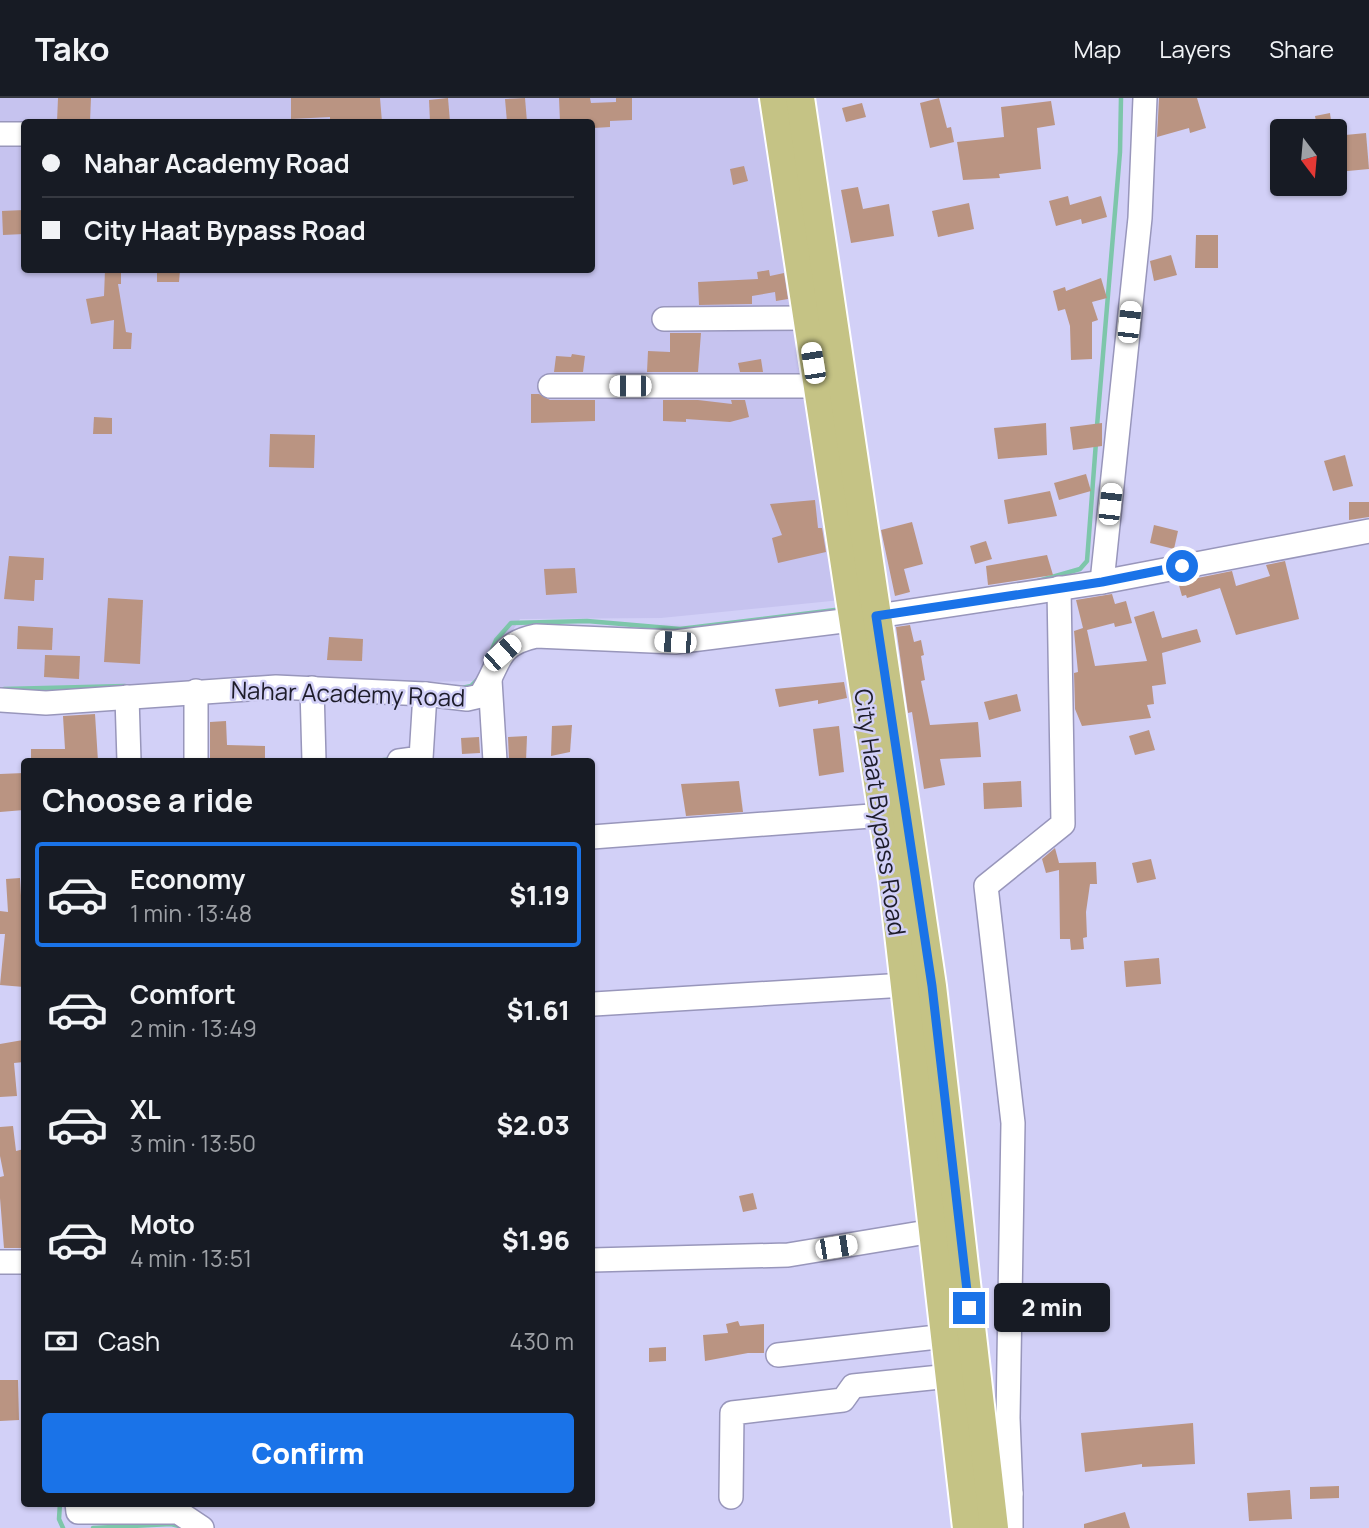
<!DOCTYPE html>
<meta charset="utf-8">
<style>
body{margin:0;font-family:Manrope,sans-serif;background:#242831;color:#f1f3f6;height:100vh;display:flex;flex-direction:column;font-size:26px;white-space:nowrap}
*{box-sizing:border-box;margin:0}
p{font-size:23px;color:#9ea1a6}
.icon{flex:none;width:38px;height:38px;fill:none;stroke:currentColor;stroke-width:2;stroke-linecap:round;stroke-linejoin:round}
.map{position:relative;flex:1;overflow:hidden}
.side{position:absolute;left:21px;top:660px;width:574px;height:749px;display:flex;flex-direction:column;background:#171b24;border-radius:7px;box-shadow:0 2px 5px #0004}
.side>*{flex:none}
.banner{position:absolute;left:21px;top:21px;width:574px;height:154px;border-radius:7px;box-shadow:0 2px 5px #0004;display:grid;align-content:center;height:154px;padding:0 21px;background:#171b24}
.needle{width:46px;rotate:164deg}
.controls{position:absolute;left:1270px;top:21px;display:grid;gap:14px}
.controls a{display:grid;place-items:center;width:77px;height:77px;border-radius:7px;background:#171b24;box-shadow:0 2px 5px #0004;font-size:35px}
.end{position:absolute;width:32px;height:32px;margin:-16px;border:9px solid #1a73e8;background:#fff;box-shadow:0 0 0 4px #fff}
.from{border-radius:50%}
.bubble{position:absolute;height:49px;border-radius:7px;background:#171b24;box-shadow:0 2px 5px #0004;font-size:23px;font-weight:800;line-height:49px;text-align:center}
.car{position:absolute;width:21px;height:42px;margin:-21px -10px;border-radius:9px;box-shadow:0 0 5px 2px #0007;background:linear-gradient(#fff 24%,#345 0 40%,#fff 0 76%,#345 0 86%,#fff 0)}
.banner b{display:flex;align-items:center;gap:24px;height:66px;font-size:26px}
.banner b+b{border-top:2px solid #363941}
.banner i{width:18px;height:18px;background:#f1f3f6}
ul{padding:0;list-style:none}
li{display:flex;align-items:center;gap:21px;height:105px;margin:0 14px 10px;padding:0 7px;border:4px solid transparent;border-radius:7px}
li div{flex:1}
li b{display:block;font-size:26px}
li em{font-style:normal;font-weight:800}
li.on{border-color:#1a73e8}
li>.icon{width:63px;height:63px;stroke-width:1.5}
h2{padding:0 21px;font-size:32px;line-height:84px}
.pay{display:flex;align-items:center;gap:18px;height:77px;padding:0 21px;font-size:26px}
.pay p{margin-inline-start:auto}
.button{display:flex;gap:14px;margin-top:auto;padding:14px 21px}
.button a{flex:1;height:80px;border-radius:7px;background:#1a73e8;color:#fff;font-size:28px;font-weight:800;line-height:80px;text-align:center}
header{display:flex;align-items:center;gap:42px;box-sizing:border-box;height:98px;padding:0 35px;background:#171b24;border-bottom:2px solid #363941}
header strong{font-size:33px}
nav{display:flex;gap:38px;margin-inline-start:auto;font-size:24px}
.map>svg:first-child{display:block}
.built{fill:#c6c3ef;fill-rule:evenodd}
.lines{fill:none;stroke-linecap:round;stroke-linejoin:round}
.stream{stroke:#7dc6aa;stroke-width:4.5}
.building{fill:#ba9482}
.minor-casing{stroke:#9896bb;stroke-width:26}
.major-casing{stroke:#fff;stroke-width:32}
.minor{stroke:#fff;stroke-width:23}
.major{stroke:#c5c385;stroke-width:28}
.route{stroke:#1a73e8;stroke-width:9}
.labels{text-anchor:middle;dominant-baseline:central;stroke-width:5;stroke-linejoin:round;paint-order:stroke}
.street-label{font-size:24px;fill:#1d1c2a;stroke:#d2d0f7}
</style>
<header>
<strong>Tako</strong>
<nav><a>Map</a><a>Layers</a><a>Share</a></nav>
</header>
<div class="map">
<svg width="1369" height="1430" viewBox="0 0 1369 1430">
<rect width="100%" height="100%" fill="#d2d0f7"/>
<!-- built -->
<path class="built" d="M0,0H776L851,501L661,520L520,521L481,583L0,590ZM24,24H592V172H24Z"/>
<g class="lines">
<!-- stream -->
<g class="stream">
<polyline points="1097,328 1120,54 1121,0"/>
<polyline points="1038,483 1080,471 1087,463 1096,344"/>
<polyline points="491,554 496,542 511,525 587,523 680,531 843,511"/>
<polyline points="462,590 471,588 478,581"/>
<polyline points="4,591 125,588"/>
<polyline points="375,663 394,661"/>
<polyline points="60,1405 59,1421 63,1430"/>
<polyline points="93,1430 171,1426 183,1429"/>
</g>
</g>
<!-- building -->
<g class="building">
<polygon points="58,0 91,0 90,24 57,24"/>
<polygon points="291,0 380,0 382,24 330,24 330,19 291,21"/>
<polygon points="448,0 450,24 430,24 429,2"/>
<polygon points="525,0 527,24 507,24 505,1"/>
<polygon points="559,0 590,0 591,5 616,4 616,0 632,0 632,22 610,23 610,29 594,30 594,24 560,24"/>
<polygon points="939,0 947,30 951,29 954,44 930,50 920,5"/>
<polygon points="1159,0 1197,0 1206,30 1190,35 1189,30 1157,39"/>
<polygon points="1051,3 1055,27 1037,30 1041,71 999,76 1000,80 963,82 957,44 1004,39 1001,9"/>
<polygon points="862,5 866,19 846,24 842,10"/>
<polygon points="1330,15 1332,30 1318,33 1315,18"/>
<polygon points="1366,35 1369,71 1337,74 1335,38"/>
<polygon points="744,68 748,83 733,87 730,71"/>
<polygon points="858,89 863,111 889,106 894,138 851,145 841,92"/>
<polygon points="1068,98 1070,107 1101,98 1107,119 1082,126 1081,121 1056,128 1049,103"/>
<polygon points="969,105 974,131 938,139 932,113"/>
<polygon points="24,112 24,136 3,137 2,113"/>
<polygon points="1196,137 1218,137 1218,170 1195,170"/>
<polygon points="1171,157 1177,177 1154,183 1150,163"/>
<polygon points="105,172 121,172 121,186 118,186 126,234 132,235 131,251 113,251 114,222 91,226 86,201 104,198"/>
<polygon points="157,172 180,172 179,184 157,184"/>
<polygon points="769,172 770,178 784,175 788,201 776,203 775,194 752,198 752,206 699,207 698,184 758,181 757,174"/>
<polygon points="1101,180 1107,200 1092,204 1098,222 1092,224 1092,261 1071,262 1070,228 1065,211 1058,213 1053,193 1065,189 1066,193"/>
<polygon points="670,235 701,235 698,274 647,274 648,253 670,254"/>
<polygon points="572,256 585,258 583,274 554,274 556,258 571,259"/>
<polygon points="761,261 763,274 740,274 738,265"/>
<polygon points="531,296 539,296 550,302 595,302 595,323 531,325"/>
<polygon points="663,302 698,302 732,306 731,302 745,302 749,319 730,324 686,321 686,324 663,323"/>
<polygon points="94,319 112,320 112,336 93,336"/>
<polygon points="1046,325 1047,357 998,361 994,330"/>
<polygon points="1102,325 1102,348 1073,352 1070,329"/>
<polygon points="270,336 315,337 314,370 269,369"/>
<polygon points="1345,357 1353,388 1333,393 1324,363"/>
<polygon points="1086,376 1091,393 1059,402 1054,385"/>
<polygon points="1050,393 1057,418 1008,426 1004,402"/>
<polygon points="815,402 818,430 822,430 826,454 778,465 772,440 782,437 770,406"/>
<polygon points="1349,404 1369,404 1369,419 1349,422"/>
<polygon points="912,424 923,466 904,471 910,494 895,498 881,432"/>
<polygon points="1154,427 1178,433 1174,451 1150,445"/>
<polygon points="986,443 992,461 975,466 970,448"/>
<polygon points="1047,457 1053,477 988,487 986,468"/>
<polygon points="9,458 44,460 43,482 35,482 34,503 4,501"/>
<polygon points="1285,463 1299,521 1236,537 1220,490 1187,500 1186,497 1182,498 1178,484 1232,473 1236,488 1270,478 1266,467"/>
<polygon points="575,470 577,495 546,497 544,471"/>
<polygon points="1112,496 1115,506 1126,503 1132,525 1115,529 1114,525 1087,532 1095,568 1147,563 1134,519 1154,513 1162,540 1197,531 1201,544 1162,555 1166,586 1152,588 1154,606 1147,607 1151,620 1082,628 1075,611 1074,575 1078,574 1074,533 1083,530 1076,502"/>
<polygon points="108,500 143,502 140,566 104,564"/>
<polygon points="910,527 914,544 921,542 924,557 921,558 925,582 921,583 930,627 978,624 981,659 940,661 945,687 924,691 912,614 908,615 896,529"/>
<polygon points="18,528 53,530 52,552 17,551"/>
<polygon points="329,539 363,541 362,563 327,562"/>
<polygon points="45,557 80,558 79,581 44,579"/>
<polygon points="844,584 847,600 818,606 818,602 779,609 775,591"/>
<polygon points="1017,596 1021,613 989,622 984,604"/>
<polygon points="95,616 98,663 31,663 31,651 65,651 63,618"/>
<polygon points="226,623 227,647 265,648 265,663 210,663 210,624"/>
<polygon points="572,627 570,654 551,658 552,628"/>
<polygon points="839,628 844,674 819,678 813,631"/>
<polygon points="1149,632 1155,652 1135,657 1129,638"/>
<polygon points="527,638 526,663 509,663 508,639"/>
<polygon points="479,639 480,655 462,656 461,640"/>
<polygon points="24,675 24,712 0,714 0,676"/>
<polygon points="739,683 743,714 686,718 681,686"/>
<polygon points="1021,683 1022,709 984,711 983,685"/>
<polygon points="1055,750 1059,765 1096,764 1097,786 1090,786 1086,814 1087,839 1083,840 1084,851 1071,852 1070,841 1060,841 1059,772 1046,775 1042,761"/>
<polygon points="1151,761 1156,781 1137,785 1132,765"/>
<polygon points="20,780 22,815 24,815 24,889 0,887 5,836 0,836 0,813 8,814 6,781"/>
<polygon points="1159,860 1161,886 1126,889 1124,863"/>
<polygon points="23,942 24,964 14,965 17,998 0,999 0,946"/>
<polygon points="13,1028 16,1053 24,1051 24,1150 4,1150 0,1100 0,1079 4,1078 0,1058 0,1029"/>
<polygon points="753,1095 757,1111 743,1114 739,1098"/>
<polygon points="738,1223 740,1228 764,1226 764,1255 748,1255 705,1263 703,1237 728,1235 726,1226"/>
<polygon points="666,1249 666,1263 649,1264 649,1250"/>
<polygon points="0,1282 18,1282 19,1322 0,1323"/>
<polygon points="1193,1325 1195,1366 1142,1369 1142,1366 1085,1374 1081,1335"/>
<polygon points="1339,1388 1339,1400 1310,1401 1310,1389"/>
<polygon points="1290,1392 1292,1421 1249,1423 1247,1395"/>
<polygon points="1125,1414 1130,1430 1084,1430 1084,1426"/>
</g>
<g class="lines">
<defs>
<g id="minor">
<polyline points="0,36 24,36"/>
<polyline points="664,221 806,220"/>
<polyline points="550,288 817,288"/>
<polyline points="1102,484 1140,120 1145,0"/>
<polyline points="490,582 495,663"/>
<polyline points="312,590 314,663"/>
<polyline points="127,599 129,663"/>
<path d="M0,602L46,605L276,589L425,596L467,601L480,598C501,567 494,547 536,538L675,544L851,522L1102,484L1369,433"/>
<polyline points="196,663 196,593"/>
<polyline points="399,663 421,660 425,596"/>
<polyline points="592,739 884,717"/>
<polyline points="594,906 905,887"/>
<polyline points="592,1162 788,1157 933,1133"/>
<polyline points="0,1164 24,1164"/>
<polyline points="778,1257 946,1238"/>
<polyline points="1011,1396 1011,1430"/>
<polyline points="991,1398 1011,1396 1008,1320 1013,1025 986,788 1063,726 1059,490"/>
<polyline points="731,1399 732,1315 843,1302 853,1288 950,1278"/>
<polyline points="77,1405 78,1414 178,1414 202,1430"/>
</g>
<g id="major">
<polyline points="774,0 893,783 967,1430"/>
<polyline points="800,0 932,888 994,1430"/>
</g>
</defs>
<!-- minor casing -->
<use href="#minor" class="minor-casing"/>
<!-- major casing -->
<use href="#major" class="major-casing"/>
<!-- minor -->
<use href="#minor" class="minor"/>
<!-- major -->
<use href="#major" class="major"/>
</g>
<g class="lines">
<!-- route -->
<polyline class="route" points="969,1210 932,888 876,518 1102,484 1182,468"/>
</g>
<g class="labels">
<!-- street labels -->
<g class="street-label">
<text transform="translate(348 595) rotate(2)">Nahar Academy Road</text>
<text transform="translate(881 714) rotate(82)">City Haat Bypass Road</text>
</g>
</g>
</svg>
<div class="controls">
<a><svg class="needle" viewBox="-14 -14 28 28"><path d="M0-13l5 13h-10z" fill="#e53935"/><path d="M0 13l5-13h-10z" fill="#9ea1a6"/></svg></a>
</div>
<i class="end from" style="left:1182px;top:468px"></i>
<i class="end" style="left:969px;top:1210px"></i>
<div class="bubble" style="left:994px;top:1185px;width:116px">2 min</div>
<i class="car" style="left:1129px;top:224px;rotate:6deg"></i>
<i class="car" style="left:813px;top:265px;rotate:351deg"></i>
<i class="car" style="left:630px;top:288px;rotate:270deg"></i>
<i class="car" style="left:1110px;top:406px;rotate:6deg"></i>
<i class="car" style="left:675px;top:544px;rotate:273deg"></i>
<i class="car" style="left:502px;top:555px;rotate:48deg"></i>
<i class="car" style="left:836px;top:1149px;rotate:81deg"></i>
<div class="banner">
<b><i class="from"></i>Nahar Academy Road</b>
<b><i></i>City Haat Bypass Road</b>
</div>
<section class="side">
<h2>Choose a ride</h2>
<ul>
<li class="on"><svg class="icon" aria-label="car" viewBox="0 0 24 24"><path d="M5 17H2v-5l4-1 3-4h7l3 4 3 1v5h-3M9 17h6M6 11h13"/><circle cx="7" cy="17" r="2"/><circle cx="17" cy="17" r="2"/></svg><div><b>Economy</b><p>1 min · 13:48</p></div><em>$1.19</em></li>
<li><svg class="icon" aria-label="car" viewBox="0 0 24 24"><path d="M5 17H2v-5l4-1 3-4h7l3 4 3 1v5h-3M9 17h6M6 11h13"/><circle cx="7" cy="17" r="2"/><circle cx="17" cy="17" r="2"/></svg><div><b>Comfort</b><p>2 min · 13:49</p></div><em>$1.61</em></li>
<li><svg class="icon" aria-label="car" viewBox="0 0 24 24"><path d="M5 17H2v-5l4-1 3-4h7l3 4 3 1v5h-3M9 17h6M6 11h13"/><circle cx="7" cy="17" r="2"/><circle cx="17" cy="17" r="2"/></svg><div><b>XL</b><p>3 min · 13:50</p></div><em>$2.03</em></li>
<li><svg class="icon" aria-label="car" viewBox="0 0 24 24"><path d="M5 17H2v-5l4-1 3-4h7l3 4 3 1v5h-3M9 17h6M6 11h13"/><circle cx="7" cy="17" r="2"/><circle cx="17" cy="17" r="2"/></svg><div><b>Moto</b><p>4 min · 13:51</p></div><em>$1.96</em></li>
</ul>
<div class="pay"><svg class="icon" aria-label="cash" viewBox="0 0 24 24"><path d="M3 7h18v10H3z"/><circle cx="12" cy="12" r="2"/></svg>Cash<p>430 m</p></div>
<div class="button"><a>Confirm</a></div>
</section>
</div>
